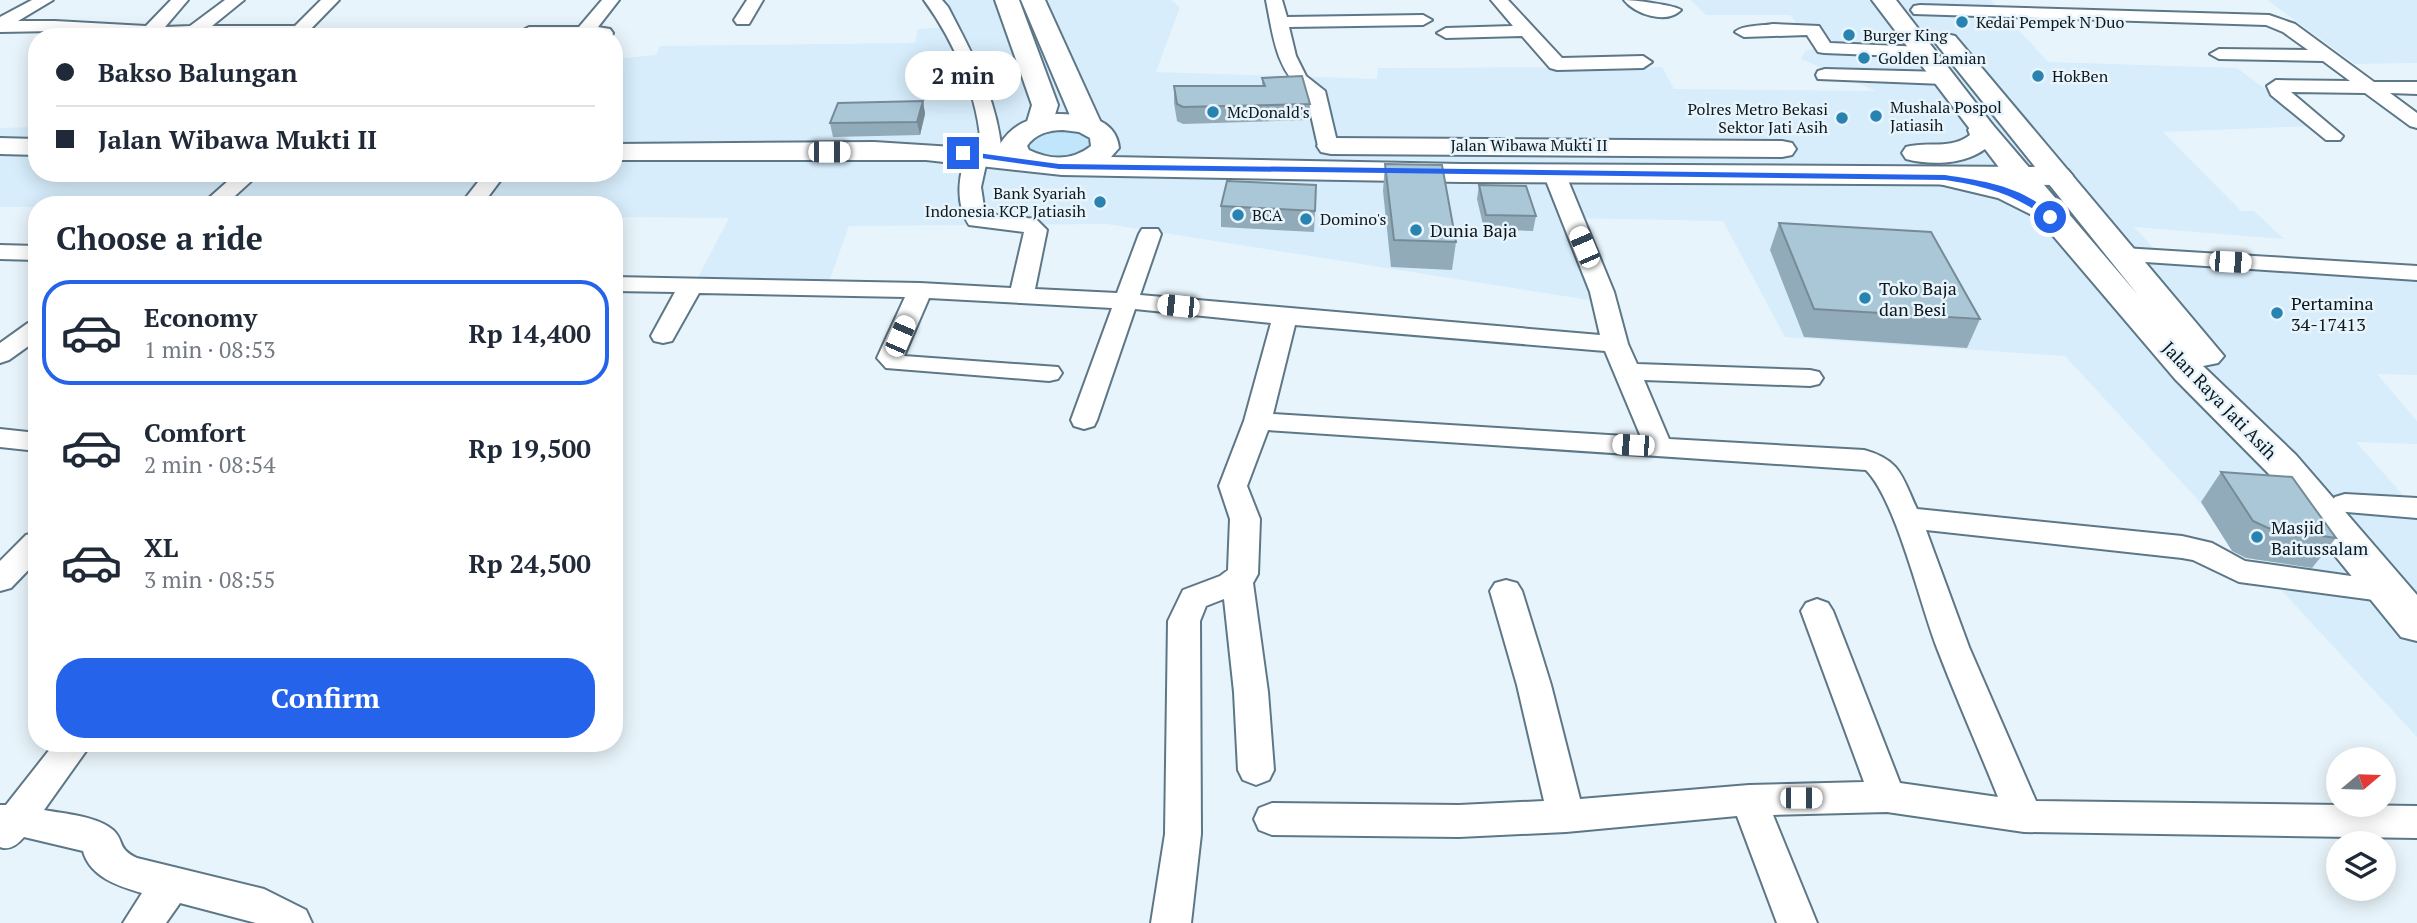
<!DOCTYPE html>
<meta charset="utf-8">
<style>
body{margin:0;font-family:"PT Serif",serif;background:#f2f2f3;color:#1f2937;height:100vh;display:flex;flex-direction:column;font-size:26px;white-space:nowrap}
*{box-sizing:border-box;margin:0}
p{font-size:23px;color:#747a83}
.icon{flex:none;width:38px;height:38px;fill:none;stroke:currentColor;stroke-width:2;stroke-linecap:round;stroke-linejoin:round}
.map{position:relative;flex:1;overflow:hidden}
.sheet{position:absolute;left:28px;top:196px;width:595px;height:556px;display:flex;flex-direction:column;background:#fff;border-radius:28px;box-shadow:0 4px 18px #0003}
.sheet>*{flex:none}
.top-card{position:absolute;left:28px;top:28px;width:595px;height:154px;border-radius:28px;box-shadow:0 4px 18px #0003;display:grid;align-content:center;height:154px;padding:0 28px;background:#fff}
.needle{width:46px;rotate:71deg}
.controls{position:absolute;left:2326px;top:747px;display:grid;gap:14px}
.controls a{display:grid;place-items:center;width:70px;height:70px;border-radius:50%;background:#fff;box-shadow:0 4px 18px #0003;font-size:35px}
.end{position:absolute;width:32px;height:32px;margin:-16px;border:9px solid #2563eb;background:#fff;box-shadow:0 0 0 4px #fff}
.from{border-radius:50%}
.bubble{position:absolute;height:49px;border-radius:24px;background:#fff;box-shadow:0 4px 18px #0003;font-size:23px;font-weight:600;line-height:49px;text-align:center}
.car{position:absolute;width:21px;height:42px;margin:-21px -10px;border-radius:9px;box-shadow:0 0 5px 2px #0007;background:linear-gradient(#fff 24%,#345 0 40%,#fff 0 76%,#345 0 86%,#fff 0)}
.top-card b{display:flex;align-items:center;gap:24px;height:66px;font-size:26px}
.top-card b+b{border-top:2px solid #e0e1e3}
.top-card i{width:18px;height:18px;background:#1f2937}
ul{padding:0;list-style:none}
li{display:flex;align-items:center;gap:21px;height:105px;margin:0 14px 10px;padding:0 14px;border:4px solid transparent;border-radius:28px}
li div{flex:1}
li b{display:block;font-size:26px}
li em{font-style:normal;font-weight:600}
li.selected{border-color:#2563eb}
li>.icon{width:63px;height:63px;stroke-width:1.5}
h2{padding:0 28px;font-size:32px;line-height:84px}
.button{display:flex;gap:14px;margin-top:auto;padding:14px 28px}
.button a{flex:1;height:80px;border-radius:28px;background:#2563eb;color:#fff;font-size:28px;font-weight:600;line-height:80px;text-align:center}
.map>svg:first-child{display:block}
.built{fill:#d7edfb}
.green{fill:#c1e6fc}
.lines{fill:none;stroke-linecap:round;stroke-linejoin:round}
.street-casing{stroke:#5d7787;stroke-width:4}
.secondary-casing{stroke:#5d7787;stroke-width:4}
.primary-casing{stroke:#5d7787;stroke-width:4}
.highway-casing{stroke:#5d7787;stroke-width:4}
.street{fill:#fff;fill-rule:evenodd}
.secondary{fill:#fff;fill-rule:evenodd}
.primary{fill:#fff;fill-rule:evenodd}
.highway{fill:#fff;fill-rule:evenodd}
.wall{fill:#92abba}
.shaded-wall{fill:#778b97}
.building{fill:#aac7d8;stroke:#778b97;stroke-width:2}
.route{fill:#2563eb}
.poi-dot{fill:#2883b0;stroke:#e8f4fb;stroke-width:2.5}
.labels{text-anchor:middle;dominant-baseline:central;stroke-width:5;stroke-linejoin:round;paint-order:stroke}
.far-poi-label{font-size:16px;fill:#0d171e;stroke:#e8f4fb;text-anchor:start}
.far-street-label{font-size:16px;fill:#0d171e;stroke:#e8f4fb}
.poi-label{font-size:18px;fill:#0d171e;stroke:#e8f4fb;text-anchor:start}
.street-label{font-size:18px;fill:#0d171e;stroke:#e8f4fb}
</style>
<div class="map">
<svg width="2417" height="923" viewBox="0 0 2417 923">
<rect width="100%" height="100%" fill="#e8f4fb"/>
<!-- built -->
<g class="built">
<polygon points="943,0 1171,0 1180,7 1156,72 1377,79 1378,68 1662,67 1674,89 1876,91 1801,59 1805,51 1816,48 1790,15 1706,15 1691,0 1991,0 2048,62 2237,68 2315,126 2163,132 2241,211 2254,211 2284,239 2134,227 2161,256 2417,276 2417,375 2377,374 2417,421 2417,444 2356,442 2417,511 2417,737 2065,356 1785,337 1723,221 1569,218 1596,301 1107,224 849,226 828,284 696,281 729,218 614,217 614,205 0,207 0,128 37,127 37,173 614,173 614,59 656,55 660,46 915,43 918,29 954,27 947,3"/>
<polygon points="2267,0 2417,0 2417,63 2355,64"/>
</g>
<!-- green -->
<path class="green" d="M1064,129L1087,136L1089,145C1076,161 1043,163 1029,147L1032,138L1045,131Z"/>
<g class="lines">
<defs>
<g id="street">
<polygon points="32,0 53,0 18,21 55,21 146,26 171,0 188,0 165,27 190,26 225,0 244,0 212,26 295,26 321,0 339,0 303,37 141,37 55,31 0,32 0,17"/>
<polygon points="602,0 619,0 598,27 610,29 613,33 611,37 527,37 520,32 529,27 579,27"/>
<polygon points="747,0 763,0 749,24 737,24 734,20"/>
<path d="M924,0H942L948,7C973,55 998,100 1002,155L999,159L987,160L981,187L985,214L1036,219L1047,230L1035,289L1117,293L1139,234L1142,229H1158L1161,234L1140,295L1600,335L1590,292L1543,173L1547,169H1561L1565,173L1614,292L1628,344L1637,364L1810,370L1819,372L1823,378L1819,384L1810,386L1644,380L1669,439L1864,450C1901,460 1902,477 1917,509L2182,536L2212,543L2245,561L2400,583L2405,591L2400,599L2389,602L2239,582L2193,560L2182,558L1926,530L1969,647L2036,801L2417,806V838L2024,832L1887,812L1773,815L1817,923H1777L1737,816L1566,832L1459,837L1272,835L1259,830L1254,819L1259,808L1272,803L1459,805L1544,801L1517,685L1490,591L1495,583L1506,580L1517,583L1522,591L1551,685L1580,799L1749,785L1864,782L1801,611L1806,603L1817,599L1828,603L1833,611L1900,783L1998,797C1978,747 1956,698 1937,648C1920,604 1896,500 1866,470L1268,430L1247,486L1260,519L1258,574L1253,583L1268,692L1274,770L1269,780L1256,785L1243,780L1238,770L1234,692L1224,599L1206,606L1200,621L1201,834L1191,923H1151L1165,834L1168,621L1183,590L1220,576L1228,570L1230,519L1219,486L1244,421L1271,323L1135,309L1097,420L1094,426L1084,429L1074,426L1071,420L1112,308L929,298L904,356L1058,367L1062,373L1058,379L1049,381L886,368L877,358L905,297L699,293L672,341L663,343L654,341L651,336L675,292L614,291V277L920,283L1011,288L1024,232L969,225C955,204 957,170 971,150L981,149C979,97 954,41 924,0ZM1295,325L1605,351L1641,437L1273,414Z"/>
<path d="M1266,0H1282L1287,17L1423,15L1432,20L1423,25L1289,27L1296,56L1306,76L1325,91L1338,146L1335,150H1321L1318,146L1306,93C1276,72 1273,35 1266,0Z"/>
<polygon points="1491,0 1508,0 1562,58 1643,56 1652,62 1643,68 1557,70 1550,68 1522,36 1446,38 1437,33 1446,28 1513,26"/>
<path d="M1624,0C1633,0 1675,5 1681,10C1666,25 1635,14 1624,0Z"/>
<polygon points="1920,5 2269,15 2295,24 2374,82 2417,82 2417,94 2390,93 2417,113 2417,128 2410,126 2365,93 2291,92 2343,136 2340,140 2326,140 2271,95 2267,86 2276,80 2350,81 2323,61 2219,59 2210,54 2219,49 2308,50 2283,32 2266,25 1914,14 1911,10 1914,6"/>
<path d="M1773,24L1819,26L1830,43L1924,47L1933,52L1924,57L1824,53L1818,52L1807,35L1744,37L1735,32C1742,25 1762,26 1773,24Z"/>
<polygon points="1825,69 1944,72 1953,78 1944,84 1818,79 1816,75 1818,71"/>
<polygon points="237,173 260,173 225,205 201,205"/>
<polygon points="485,173 506,173 482,205 460,205"/>
<polygon points="0,245 37,246 37,260 0,259"/>
<polygon points="2123,248 2417,266 2417,280 2115,260 2111,255 2115,250"/>
<polygon points="37,321 37,340 9,360 0,363 0,343 28,323"/>
<polygon points="0,429 37,433 37,451 0,447"/>
<polygon points="2345,494 2417,498 2417,518 2335,511 2330,504 2335,497"/>
<polygon points="37,532 37,561 11,588 0,591 0,561 26,535"/>
<path d="M54,744H91L44,810C65,814 97,816 113,830C125,841 116,848 137,858L264,889L306,910L312,923H256L180,903L166,923H123L142,893C118,886 90,877 83,851L24,837C18,844 10,851 0,847V805H6Z"/>
</g>
<g id="secondary">
<path d="M1056,114C1082,114 1116,117 1119,148L1111,157L1462,164L2058,167L2068,170L2073,176L2068,182L2058,185L1462,182L1062,175L926,160H614V144L874,142L1001,150L999,146C1012,123 1031,118 1056,114ZM1063,130L1079,132L1090,138L1091,146C1072,161 1050,160 1029,150L1027,146C1035,134 1049,130 1063,130Z"/>
<path d="M1982,122L1992,124L1998,136C1978,164 1937,167 1906,159L1902,153L1906,147C1928,141 1951,150 1970,135L1968,130L1972,124Z"/>
<polygon points="0,138 37,139 37,155 0,154"/>
<polygon points="1331,138 1782,141 1792,143 1796,149 1792,155 1782,157 1331,154 1321,152 1317,146 1321,140"/>
</g>
<polygon id="primary" points="1872,0 1896,0 1992,124 2138,295 1934,41 1937,36 1946,34 1955,36 2224,356 2218,363 2203,366 2296,455 2417,595 2417,641 2401,637 2268,473 2175,379 2038,218 1998,198 1935,183 1930,177 1935,171 1945,168 2010,182"/>
<g id="highway">
<polygon points="995,0 1019,0 1058,105 1050,131 1040,133 1030,131 1026,125 1032,105"/>
<polygon points="1021,0 1045,0 1102,125 1098,131 1088,133 1078,131 1074,125"/>
</g>
</defs>
<!-- street casing -->
<use href="#street" class="street-casing"/>
<!-- secondary casing -->
<use href="#secondary" class="secondary-casing"/>
<!-- primary casing -->
<use href="#primary" class="primary-casing"/>
<!-- highway casing -->
<use href="#highway" class="highway-casing"/>
<!-- street -->
<use href="#street" class="street"/>
<!-- secondary -->
<use href="#secondary" class="secondary"/>
<!-- primary -->
<use href="#primary" class="primary"/>
<!-- highway -->
<use href="#highway" class="highway"/>
</g>
<!-- wall -->
<g class="wall">
<polygon points="1262,78 1310,104 1309,120 1183,124 1177,121 1174,103 1174,86 1262,86"/>
<polygon points="923,101 925,114 920,135 833,137 830,123"/>
<polygon points="1385,164 1456,242 1452,270 1391,267 1383,191"/>
<polygon points="1479,185 1536,216 1533,231 1484,229 1477,199"/>
<polygon points="1221,206 1315,211 1314,232 1221,227"/>
<polygon points="1779,223 1980,319 1967,348 1804,337 1770,250"/>
<polygon points="2221,472 2336,538 2312,568 2246,558 2232,551 2201,502"/>
</g>
<!-- shaded-wall -->
<polygon class="shaded-wall" points="923,101 925,114 920,135 917,122"/>
<!-- building -->
<g class="building">
<polygon points="1302,76 1310,104 1183,107 1177,104 1174,86 1265,86 1262,78"/>
<polygon points="923,101 917,122 830,123 838,103"/>
<polygon points="1385,164 1442,165 1456,242 1394,240"/>
<polygon points="1227,181 1316,185 1315,211 1221,206"/>
<polygon points="1479,185 1526,186 1536,216 1486,215"/>
<polygon points="1779,223 1931,232 1980,319 1814,309"/>
<polygon points="2221,472 2292,477 2336,538 2268,528 2253,521"/>
</g>
<!-- route -->
<path class="route" d="M963,151L1059,164L1945,175C1985,181 2026,187 2054,217L2047,219C2016,194 1984,186 1945,180L1059,169L960,155Z"/>
<!-- markers -->
<g class="poi-dot">
<circle cx="1962" cy="22" r="7"/>
<circle cx="1849" cy="35" r="7"/>
<circle cx="1864" cy="58" r="7"/>
<circle cx="2038" cy="76" r="7"/>
<circle cx="1213" cy="112" r="7"/>
<circle cx="1876" cy="116" r="7"/>
<circle cx="1842" cy="118" r="7"/>
<circle cx="1100" cy="202" r="7"/>
<circle cx="1238" cy="215" r="7"/>
<circle cx="1306" cy="219" r="7"/>
<circle cx="1416" cy="230" r="7"/>
<circle cx="1865" cy="298" r="7"/>
<circle cx="2277" cy="313" r="7"/>
<circle cx="2257" cy="537" r="7"/>
</g>
<g class="labels">
<!-- far-poi labels -->
<g class="far-poi-label">
<text x="1976" y="22">Kedai Pempek N Duo</text>
<text x="1863" y="35">Burger King</text>
<text x="1878" y="58">Golden Lamian</text>
<text x="2052" y="76">HokBen</text>
<text x="1890" y="107">Mushala Pospol<tspan x="1890" dy="18">Jatiasih</tspan></text>
<text x="1828" y="109" text-anchor="end">Polres Metro Bekasi<tspan x="1828" dy="18">Sektor Jati Asih</tspan></text>
<text x="1227" y="112">McDonald's</text>
<text x="1086" y="193" text-anchor="end">Bank Syariah<tspan x="1086" dy="18">Indonesia KCP Jatiasih</tspan></text>
<text x="1252" y="215">BCA</text>
<text x="1320" y="219">Domino's</text>
</g>
<!-- far-street labels -->
<g class="far-street-label">
<text x="1529" y="145">Jalan Wibawa Mukti II</text>
</g>
<!-- poi labels -->
<g class="poi-label">
<text x="1430" y="230">Dunia Baja</text>
<text x="1879" y="288">Toko Baja<tspan x="1879" dy="21">dan Besi</tspan></text>
<text x="2291" y="303">Pertamina<tspan x="2291" dy="21">34-17413</tspan></text>
<text x="2271" y="527">Masjid<tspan x="2271" dy="21">Baitussalam</tspan></text>
</g>
<!-- street labels -->
<g class="street-label">
<text transform="translate(2220 400) rotate(46)">Jalan Raya Jati Asih</text>
</g>
</g>
</svg>
<div class="controls">
<a><svg class="needle" viewBox="-14 -14 28 28"><path d="M0-13l5 13h-10z" fill="#e53935"/><path d="M0 13l5-13h-10z" fill="#747a83"/></svg></a>
<a><svg class="icon" aria-label="layers" viewBox="0 0 24 24"><path d="M12 4l9 5-9 5-9-5zM3 14l9 5 9-5"/></svg></a>
</div>
<i class="end from" style="left:2050px;top:217px"></i>
<i class="end" style="left:963px;top:153px"></i>
<div class="bubble" style="left:905px;top:51px;width:116px">2 min</div>
<i class="car" style="left:829px;top:152px;rotate:90deg"></i>
<i class="car" style="left:1584px;top:247px;rotate:337deg"></i>
<i class="car" style="left:2230px;top:262px;rotate:93deg"></i>
<i class="car" style="left:1178px;top:306px;rotate:276deg"></i>
<i class="car" style="left:900px;top:336px;rotate:23deg"></i>
<i class="car" style="left:1633px;top:445px;rotate:273deg"></i>
<i class="car" style="left:1801px;top:798px;rotate:90deg"></i>
<div class="top-card">
<b><i class="from"></i>Bakso Balungan</b>
<b><i></i>Jalan Wibawa Mukti II</b>
</div>
<section class="sheet">
<h2>Choose a ride</h2>
<ul>
<li class="selected"><svg class="icon" aria-label="car" viewBox="0 0 24 24"><path d="M5 17H2v-5l4-1 3-4h7l3 4 3 1v5h-3M9 17h6M6 11h13"/><circle cx="7" cy="17" r="2"/><circle cx="17" cy="17" r="2"/></svg><div><b>Economy</b><p>1 min · 08:53</p></div><em>Rp 14,400</em></li>
<li><svg class="icon" aria-label="car" viewBox="0 0 24 24"><path d="M5 17H2v-5l4-1 3-4h7l3 4 3 1v5h-3M9 17h6M6 11h13"/><circle cx="7" cy="17" r="2"/><circle cx="17" cy="17" r="2"/></svg><div><b>Comfort</b><p>2 min · 08:54</p></div><em>Rp 19,500</em></li>
<li><svg class="icon" aria-label="car" viewBox="0 0 24 24"><path d="M5 17H2v-5l4-1 3-4h7l3 4 3 1v5h-3M9 17h6M6 11h13"/><circle cx="7" cy="17" r="2"/><circle cx="17" cy="17" r="2"/></svg><div><b>XL</b><p>3 min · 08:55</p></div><em>Rp 24,500</em></li>
</ul>
<div class="button"><a>Confirm</a></div>
</section>
</div>
